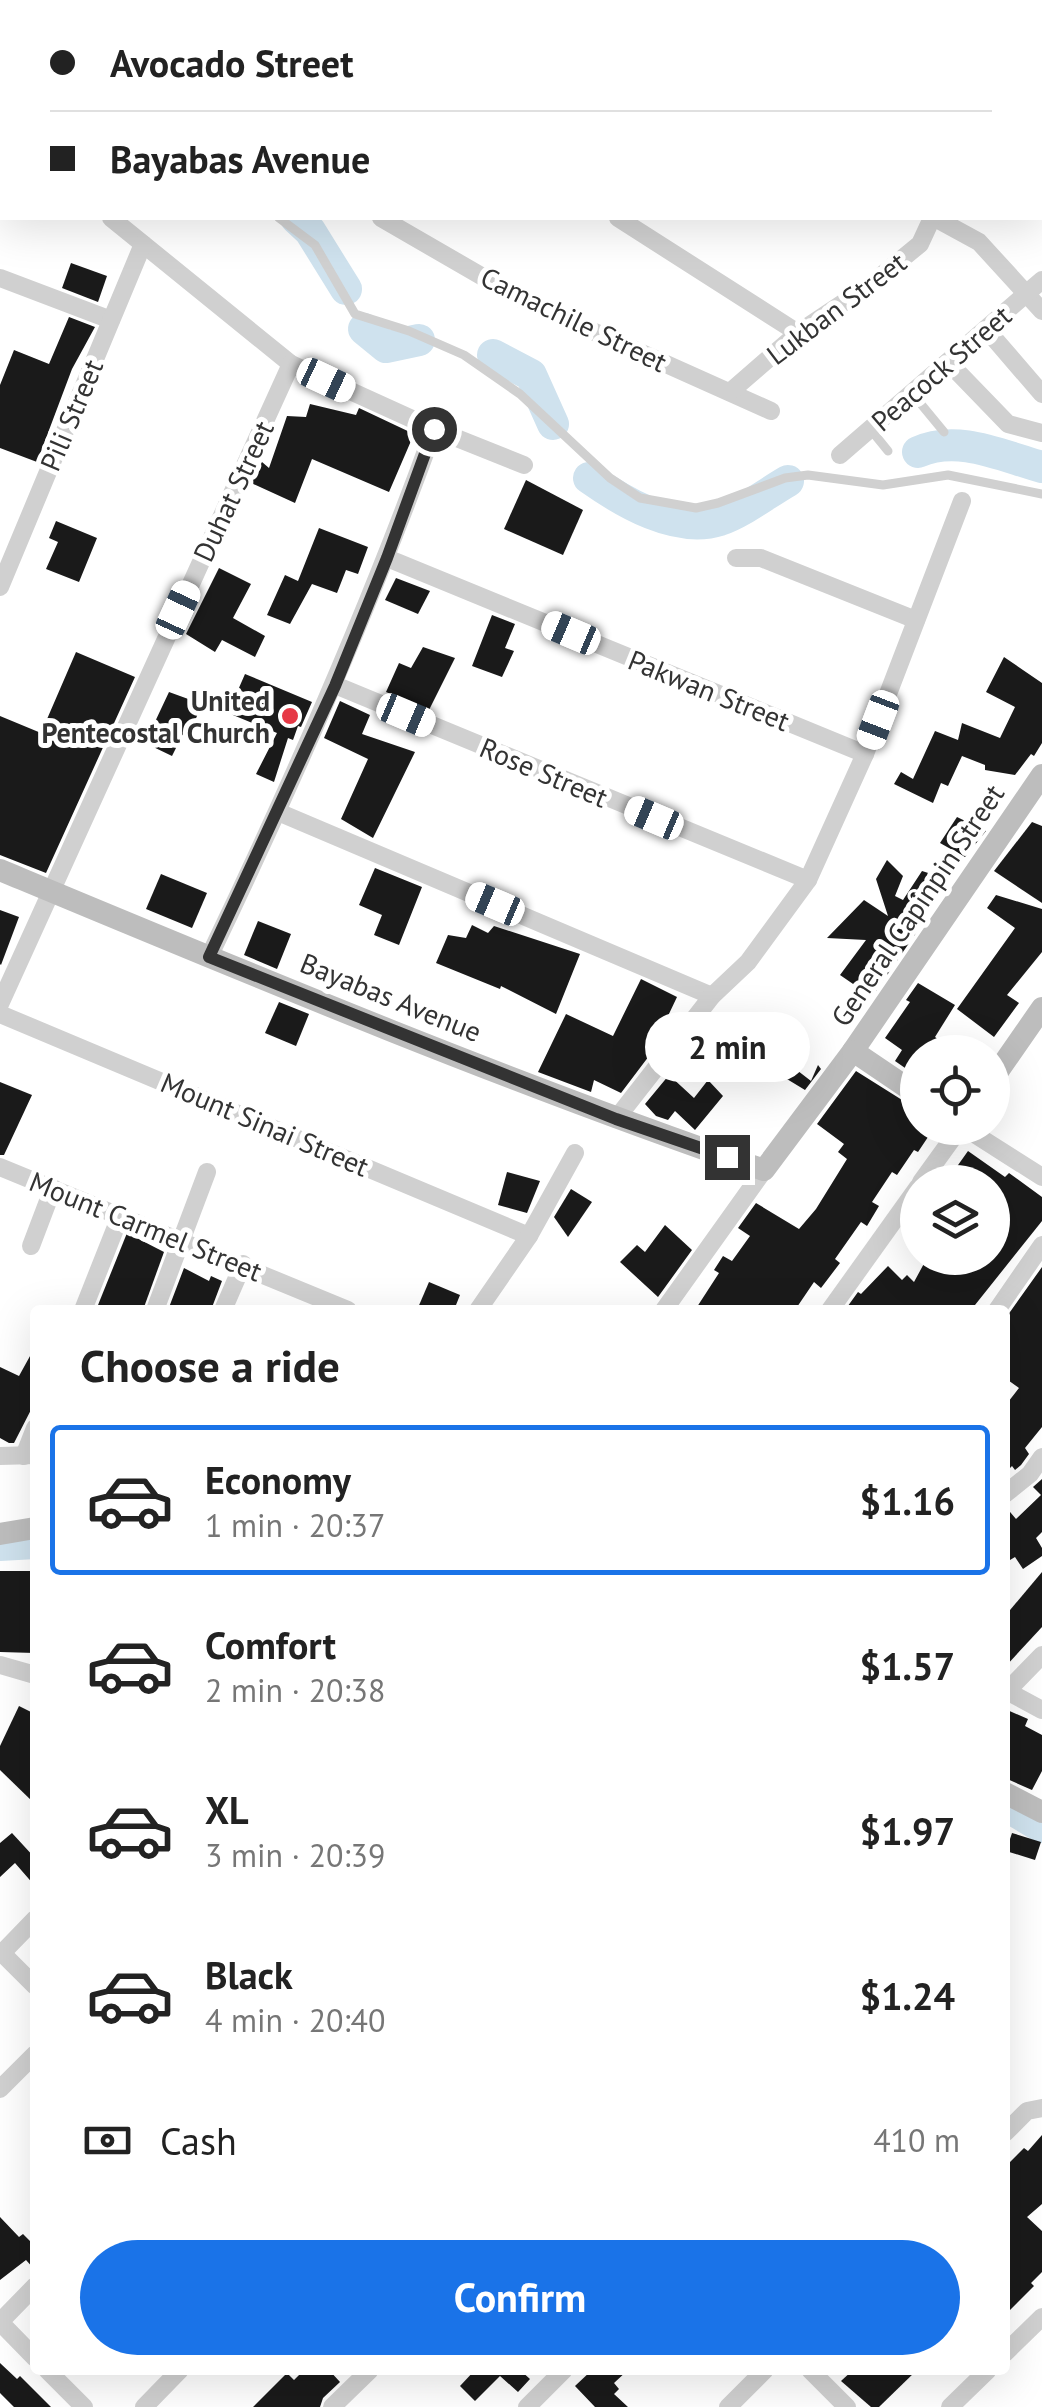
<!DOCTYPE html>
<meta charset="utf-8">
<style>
body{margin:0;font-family:"PT Sans",sans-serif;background:#f6f6f6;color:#222;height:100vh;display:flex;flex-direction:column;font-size:38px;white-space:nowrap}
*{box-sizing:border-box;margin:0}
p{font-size:32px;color:#767676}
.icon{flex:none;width:55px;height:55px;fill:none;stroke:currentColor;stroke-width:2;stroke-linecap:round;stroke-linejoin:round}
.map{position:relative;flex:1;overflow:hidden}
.details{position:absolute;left:30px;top:1305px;width:980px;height:1070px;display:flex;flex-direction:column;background:#fff;border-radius:10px;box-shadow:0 10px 40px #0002}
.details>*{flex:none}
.hud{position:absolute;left:0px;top:0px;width:1042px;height:220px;box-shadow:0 10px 40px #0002;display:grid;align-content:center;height:220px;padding:0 50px;background:#fff}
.controls{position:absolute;left:900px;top:1035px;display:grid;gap:20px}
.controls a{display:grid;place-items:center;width:110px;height:110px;border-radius:50%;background:#fff;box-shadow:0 10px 40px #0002;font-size:50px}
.end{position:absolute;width:45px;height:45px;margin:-22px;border:12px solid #333;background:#fff;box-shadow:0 0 0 5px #fff}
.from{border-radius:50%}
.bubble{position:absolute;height:70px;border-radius:35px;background:#fff;box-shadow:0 10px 40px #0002;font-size:32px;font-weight:800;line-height:70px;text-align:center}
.car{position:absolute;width:30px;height:60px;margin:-30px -15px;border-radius:12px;box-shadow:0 0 8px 2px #0007;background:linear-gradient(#fff 24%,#345 0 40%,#fff 0 76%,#345 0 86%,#fff 0)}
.hud b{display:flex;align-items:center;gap:35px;height:95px;font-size:38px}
.hud b+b{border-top:2px solid #e0e0e0}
.hud i{width:25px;height:25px;background:#222}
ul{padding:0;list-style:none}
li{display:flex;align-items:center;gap:30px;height:150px;margin:0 20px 15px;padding:0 30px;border:5px solid transparent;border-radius:10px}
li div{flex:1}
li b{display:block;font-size:38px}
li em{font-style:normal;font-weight:800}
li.selected{border-color:#1a73e8}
li>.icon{width:90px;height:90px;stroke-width:1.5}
h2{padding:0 50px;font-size:45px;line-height:120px}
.pay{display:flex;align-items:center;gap:25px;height:110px;padding:0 50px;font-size:38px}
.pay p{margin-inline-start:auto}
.primary-button{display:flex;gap:20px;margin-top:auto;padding:20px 50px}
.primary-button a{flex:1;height:115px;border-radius:60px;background:#1a73e8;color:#fff;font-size:40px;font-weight:800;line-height:115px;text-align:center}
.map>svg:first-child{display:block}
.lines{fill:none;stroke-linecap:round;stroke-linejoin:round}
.river{stroke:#cfe2ee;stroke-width:32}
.building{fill:#1a1a1a}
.lane{stroke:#d0d0d0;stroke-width:9}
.street{stroke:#d0d0d0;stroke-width:18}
.secondary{stroke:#bdbdbd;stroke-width:22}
.route{stroke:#333;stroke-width:12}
.poi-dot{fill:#e63946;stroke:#fff;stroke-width:4}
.labels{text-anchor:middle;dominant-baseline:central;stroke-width:10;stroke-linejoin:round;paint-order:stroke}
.street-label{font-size:28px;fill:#333;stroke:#fff}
.poi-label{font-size:28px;font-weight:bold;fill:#333;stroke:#fff;text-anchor:end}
</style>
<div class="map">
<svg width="1042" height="2407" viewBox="0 0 1042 2407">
<rect width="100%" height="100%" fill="#fff"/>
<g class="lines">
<!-- river -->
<g class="river">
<polyline points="7,0 9,2"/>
<polyline points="296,218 310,231 346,289"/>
<polyline points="364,329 386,347 419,340"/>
<polyline points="493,355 531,375 553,424"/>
<path d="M918,452C958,434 1002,456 1042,467"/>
<path d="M589,478C623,502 676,534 720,520C743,512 767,493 788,481"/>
<polyline points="0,1545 35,1543"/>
<polyline points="1005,1805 1042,1827"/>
</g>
</g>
<!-- building -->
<g class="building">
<polygon points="71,263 107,276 98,302 62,288"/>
<polygon points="69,317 95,327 72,369 37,462 0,448 0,385 14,350 49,364"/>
<polygon points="310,404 356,415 359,408 414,434 389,492 312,459 295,503 251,483 262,462 269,468 287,416 306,417"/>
<polygon points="526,480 583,510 563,555 504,529"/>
<polygon points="56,521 97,538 79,582 46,569 58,542 49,538"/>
<polygon points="319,528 368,547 358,574 346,570 337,593 312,584 290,624 267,615 285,575 298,581"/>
<polygon points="219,568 251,584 233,618 265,636 255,657 222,640 215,652 186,634"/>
<polygon points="396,578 430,591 418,614 385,600"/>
<polygon points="492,615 515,624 505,648 514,651 502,677 472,666"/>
<polygon points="423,647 455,658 429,710 386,692 399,663 411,668"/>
<polygon points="76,652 135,677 46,873 0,855 0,716 41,733"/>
<polygon points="1004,657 1042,683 1042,743 1034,756 1031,754 1015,775 985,770 985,765 962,756 948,786 941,783 933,803 894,784 901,772 913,779 935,731 958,740 962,723 1000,738 1015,707 986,692"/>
<polygon points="245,674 312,702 301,727 298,726 293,740 288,738 274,782 256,774 277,733 228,713"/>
<polygon points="169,692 202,704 189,735 184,732 172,756 145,743"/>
<polygon points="340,701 370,715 362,734 415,752 373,838 341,819 368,759 324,738"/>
<polygon points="957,817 986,831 965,857 940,843"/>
<polygon points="1032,822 1042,826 1042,903 994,871"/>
<polygon points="887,860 903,876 895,896 903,900 922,871 947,879 920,913 924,915 916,933 872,997 840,975 866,940 827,938 864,900 888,916 876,879"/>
<polygon points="375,868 422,887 399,945 374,935 382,915 359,905"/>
<polygon points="161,874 207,893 192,928 146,909"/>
<polygon points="996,895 1042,909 1042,952 1007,995 1019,1003 994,1037 957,1009 1015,928 987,908"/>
<polygon points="0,910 19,917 1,965 0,964"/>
<polygon points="258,921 291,934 277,969 244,955"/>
<polygon points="472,925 488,933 494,926 580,954 556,1014 501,986 500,989 436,963 448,935 466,938"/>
<polygon points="641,979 677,997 649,1056 621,1093 594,1080 591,1092 538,1072 566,1014 613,1036"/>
<polygon points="918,983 955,1005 935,1037 955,1052 918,1052 918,1077 895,1061 902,1050 885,1038 910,1002 906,1000"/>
<polygon points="279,1002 309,1014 296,1046 265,1033"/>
<polygon points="780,1057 811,1081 818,1065 821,1069 805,1090 772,1070"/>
<polygon points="856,1071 918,1110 918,1128 934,1128 918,1152 914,1150 897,1175 892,1172 872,1202 879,1206 867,1226 861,1222 835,1259 840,1263 821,1288 814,1282 795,1310 695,1310 719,1273 714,1270 723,1256 732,1261 750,1236 738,1228 756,1203 799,1229 816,1209 847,1159 838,1152 844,1144 817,1124"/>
<polygon points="669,1075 694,1098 708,1080 723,1096 695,1130 675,1111 668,1120 656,1116 645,1104"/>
<polygon points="0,1082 32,1095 4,1155 0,1155"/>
<polygon points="968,1151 1005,1177 1009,1173 1042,1197 1042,1221 971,1310 845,1310 858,1292 861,1294 888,1266 902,1280 907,1275 914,1282 927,1258 992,1258 992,1182 946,1182"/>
<polygon points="507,1172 540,1181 527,1213 498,1205"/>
<polygon points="571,1189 592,1202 568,1237 554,1217"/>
<polygon points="665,1225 692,1250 658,1297 620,1262 637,1245 645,1252"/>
<polygon points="127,1233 164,1252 143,1310 96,1310"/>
<polygon points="1042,1267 1042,1427 1025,1448 1029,1454 1021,1465 1015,1470 1012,1466 1005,1473 1005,1406 1019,1388 1005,1378 1005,1319"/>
<polygon points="184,1268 209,1281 211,1276 222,1281 211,1310 168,1310"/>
<polygon points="429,1282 460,1295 454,1310 417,1310"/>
<polygon points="35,1347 35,1402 14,1443 9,1443 0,1438 0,1367 19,1376"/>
<polygon points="1042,1479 1042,1532 1036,1538 1042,1548 1042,1556 1023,1569 1015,1557 1005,1563 1005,1506 1016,1519 1041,1495 1033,1487"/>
<polygon points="0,1571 35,1571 35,1653 0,1652"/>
<polygon points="1042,1572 1042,1627 1005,1667 1005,1616"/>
<polygon points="19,1706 35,1714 35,1804 0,1770 0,1746"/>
<polygon points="1005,1709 1028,1719 1025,1726 1042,1735 1042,1771 1032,1790 1005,1778"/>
<polygon points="12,1833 35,1858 35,1886 15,1863 0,1877 0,1843"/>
<polygon points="1012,1833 1041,1842 1035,1860 1006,1851"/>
<polygon points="1042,2135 1042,2204 1027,2217 1042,2231 1042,2272 1031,2283 1034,2286 1005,2315 1005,2167 1024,2148 1028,2151"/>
<polygon points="0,2217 19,2237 23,2234 35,2246 35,2270 26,2260 0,2280"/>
<polygon points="0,2363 17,2379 20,2376 51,2407 14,2407 0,2393"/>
<polygon points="304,2370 329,2370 340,2382 323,2398 320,2407 253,2407 287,2373 294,2380"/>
<polygon points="475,2370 520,2370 530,2379 518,2392 500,2376 475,2401 460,2386"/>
<polygon points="592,2370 628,2370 614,2383 619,2389 614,2394 628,2407 595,2407 575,2386"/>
<polygon points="853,2370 917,2370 879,2407 871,2407 841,2381"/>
</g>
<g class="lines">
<!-- lane -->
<g class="lane">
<polyline points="199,2 200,0"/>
<polyline points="0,21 2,23"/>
<polyline points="279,218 315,245 355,314 409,331 464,355 520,394 610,478 640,498 696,508 718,503 785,478 808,475 883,485 948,475 1042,494"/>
<polyline points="911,392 944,432"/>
<polyline points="871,430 888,451"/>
</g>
<!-- street -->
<g class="street">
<polyline points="548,0 552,2"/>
<polyline points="878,0 882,2"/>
<polyline points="391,2 392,0"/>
<polyline points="1030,2 1031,0"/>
<polyline points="1040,14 1042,16"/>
<polyline points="111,218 291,364 434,429 524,465"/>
<polyline points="381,218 521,299 771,411"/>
<polyline points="618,218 798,333"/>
<polyline points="935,218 979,242 1042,311"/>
<polyline points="0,278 111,320"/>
<polyline points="986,329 1042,394"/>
<polyline points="948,362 1008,424 1042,433"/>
<polyline points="730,392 798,333 870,285 920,244 932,218"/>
<polyline points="840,455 1042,280"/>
<polyline points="387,558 865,754"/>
<polyline points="736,558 761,558 916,620"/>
<polyline points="0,587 143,244"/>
<polyline points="335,685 808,880"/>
<polyline points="278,812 712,996"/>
<path d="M209,957C293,782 368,612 434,429"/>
<polyline points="0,1004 291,364"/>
<polyline points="0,1014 529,1236"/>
<polyline points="616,1119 712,996 748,962 808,880 865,754 962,501"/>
<polyline points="965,1128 1042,1177"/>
<polyline points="0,1167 348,1310"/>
<polyline points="921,1182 960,1128"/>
<polyline points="31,1246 53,1188"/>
<polyline points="83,1310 121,1214"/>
<polyline points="155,1310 207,1172"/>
<polyline points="223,1310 243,1264"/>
<polyline points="478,1310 529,1236 575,1153"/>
<polyline points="664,1310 764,1170"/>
<polyline points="830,1310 918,1187"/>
<polyline points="997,1310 1042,1245"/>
<polyline points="0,1456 35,1455"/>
<polyline points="24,1456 35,1428"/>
<polyline points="1005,1494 1030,1474 1042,1457"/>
<polyline points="0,1665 35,1675"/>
<polyline points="1005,1690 1042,1710"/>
<polyline points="1007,1691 1042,1655"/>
<polyline points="0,1951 35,1986"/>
<polyline points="2,1953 35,1919"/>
<polyline points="0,2089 35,2054"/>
<polyline points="1005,2133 1027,2111 1042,2108"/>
<polyline points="35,2286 0,2322 35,2358"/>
<polyline points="1005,2353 1042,2317"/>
<polyline points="47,2370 84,2407"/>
<polyline points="810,2370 847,2407"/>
<polyline points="144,2407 180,2370"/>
<polyline points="332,2407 370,2370"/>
<polyline points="527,2407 564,2370"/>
<polyline points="728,2407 765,2370"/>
<polyline points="950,2407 988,2370"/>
</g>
<!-- secondary -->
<g class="secondary">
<path d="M0,870C252,975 505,1081 764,1170L853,1051L1042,775"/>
<polyline points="853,1051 918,1095"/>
<polyline points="992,1080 1042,1008"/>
<polyline points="0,1534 35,1528"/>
<polyline points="1005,1793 1042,1812"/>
</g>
</g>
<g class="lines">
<!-- route -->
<polyline class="route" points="434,429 387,558 335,686 209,957 616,1119 727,1157"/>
</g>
<!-- markers -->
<circle class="poi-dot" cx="290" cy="716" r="10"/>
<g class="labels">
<!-- street labels -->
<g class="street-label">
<text transform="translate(836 308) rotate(-37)">Lukban Street</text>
<text transform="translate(574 319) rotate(26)">Camachile Street</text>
<text transform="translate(941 368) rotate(-41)">Peacock Street</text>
<text transform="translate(71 415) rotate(-67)">Pili Street</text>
<text transform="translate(233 491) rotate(-65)">Duhat Street</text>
<text transform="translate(709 690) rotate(22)">Pakwan Street</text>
<text transform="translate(544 772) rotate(23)">Rose Street</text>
<text transform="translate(917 905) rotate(-56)">General Capinpin Street</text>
<text transform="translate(391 997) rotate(22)">Bayabas Avenue</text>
<text transform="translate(265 1124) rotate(23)">Mount Sinai Street</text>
<text transform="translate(146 1226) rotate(22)">Mount Carmel Street</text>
</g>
<!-- poi labels -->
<g class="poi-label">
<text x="270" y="700">United<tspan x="270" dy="32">Pentecostal Church</tspan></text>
</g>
</g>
</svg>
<div class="controls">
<a><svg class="icon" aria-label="locate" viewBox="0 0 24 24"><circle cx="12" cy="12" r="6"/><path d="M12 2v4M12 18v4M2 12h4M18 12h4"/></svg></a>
<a><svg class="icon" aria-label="layers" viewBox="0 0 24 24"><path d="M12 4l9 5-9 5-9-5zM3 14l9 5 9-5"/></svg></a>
</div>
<i class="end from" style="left:434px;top:429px"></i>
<i class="end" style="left:727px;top:1157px"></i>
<div class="bubble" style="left:645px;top:1012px;width:165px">2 min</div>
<i class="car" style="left:326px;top:380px;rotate:115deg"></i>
<i class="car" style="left:178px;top:610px;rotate:25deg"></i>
<i class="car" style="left:571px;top:633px;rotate:293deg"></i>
<i class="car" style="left:406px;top:715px;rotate:113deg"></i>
<i class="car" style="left:878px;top:720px;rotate:201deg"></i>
<i class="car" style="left:654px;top:818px;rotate:293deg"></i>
<i class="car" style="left:495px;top:904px;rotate:293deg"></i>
<div class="hud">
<b><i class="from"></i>Avocado Street</b>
<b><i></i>Bayabas Avenue</b>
</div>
<section class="details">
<h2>Choose a ride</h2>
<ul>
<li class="selected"><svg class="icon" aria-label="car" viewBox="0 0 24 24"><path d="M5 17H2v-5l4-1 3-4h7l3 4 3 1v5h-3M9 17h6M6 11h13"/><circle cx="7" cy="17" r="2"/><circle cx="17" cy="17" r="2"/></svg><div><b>Economy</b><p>1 min · 20:37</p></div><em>$1.16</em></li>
<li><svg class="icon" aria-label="car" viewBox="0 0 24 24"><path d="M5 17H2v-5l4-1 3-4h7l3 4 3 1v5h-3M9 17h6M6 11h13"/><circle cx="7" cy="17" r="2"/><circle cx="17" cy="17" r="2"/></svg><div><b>Comfort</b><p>2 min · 20:38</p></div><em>$1.57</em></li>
<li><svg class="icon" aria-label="car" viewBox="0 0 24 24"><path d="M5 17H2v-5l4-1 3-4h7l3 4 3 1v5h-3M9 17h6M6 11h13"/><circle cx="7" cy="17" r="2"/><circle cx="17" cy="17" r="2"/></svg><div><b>XL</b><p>3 min · 20:39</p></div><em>$1.97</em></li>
<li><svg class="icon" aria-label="car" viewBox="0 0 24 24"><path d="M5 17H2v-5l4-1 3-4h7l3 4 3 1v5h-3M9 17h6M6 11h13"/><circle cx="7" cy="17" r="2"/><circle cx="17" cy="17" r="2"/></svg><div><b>Black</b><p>4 min · 20:40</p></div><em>$1.24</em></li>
</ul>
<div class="pay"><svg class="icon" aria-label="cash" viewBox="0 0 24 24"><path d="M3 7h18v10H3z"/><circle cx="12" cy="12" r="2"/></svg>Cash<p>410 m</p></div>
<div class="primary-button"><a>Confirm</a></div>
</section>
</div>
